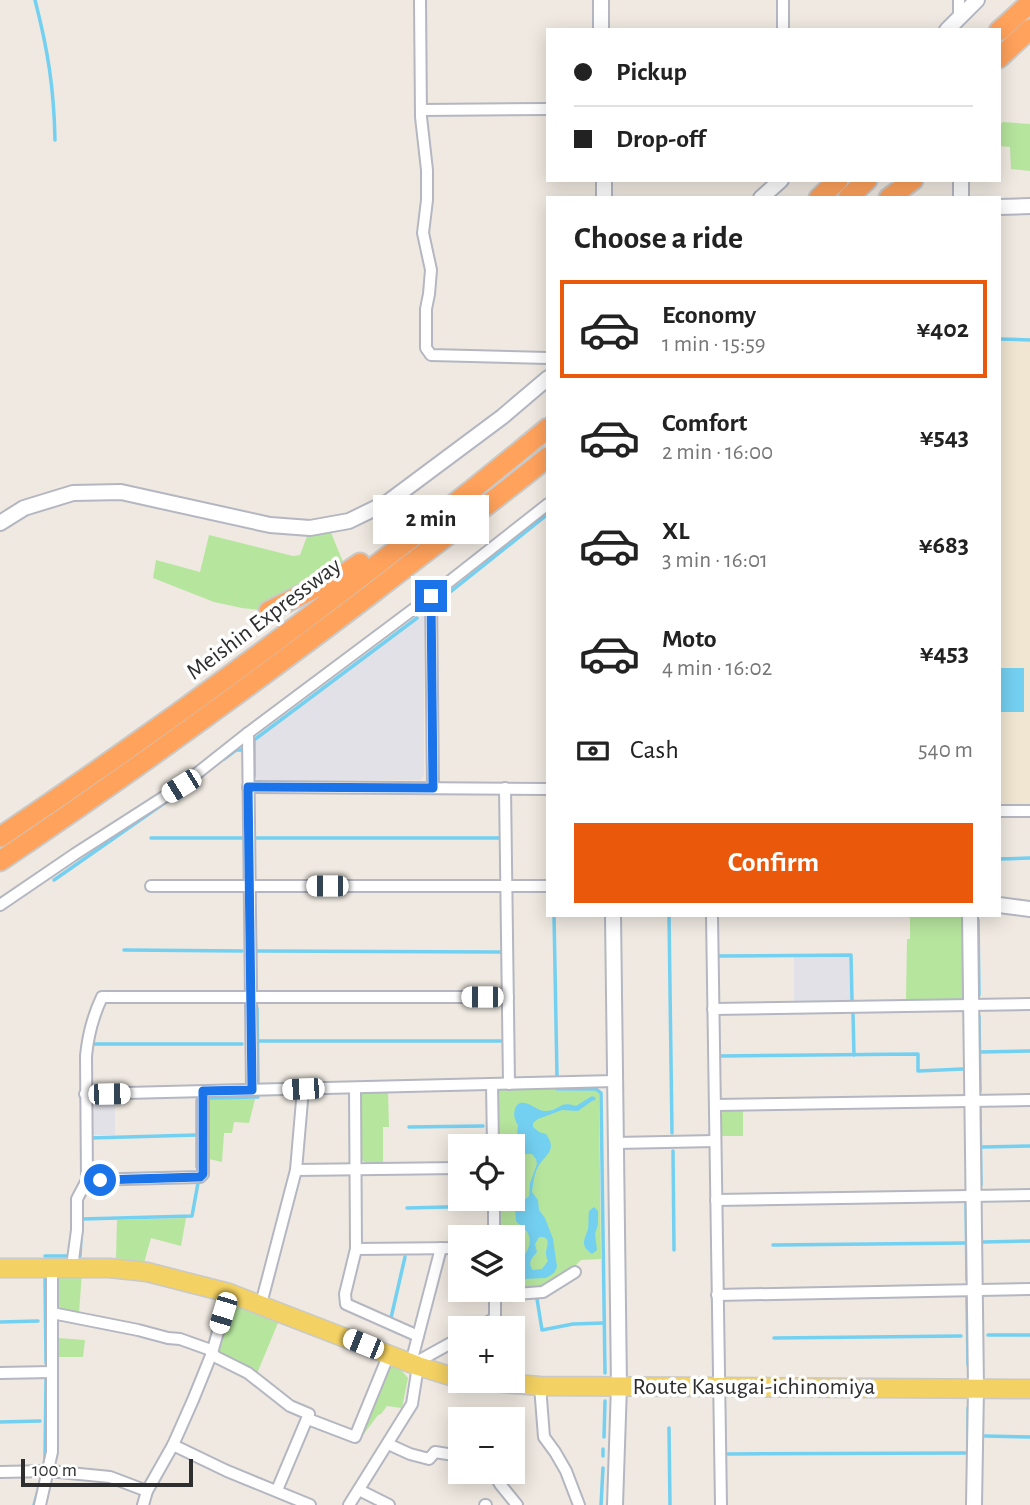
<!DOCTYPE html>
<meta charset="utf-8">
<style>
body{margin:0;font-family:"Alegreya Sans",sans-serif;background:#f6f6f6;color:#222;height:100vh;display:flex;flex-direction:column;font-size:26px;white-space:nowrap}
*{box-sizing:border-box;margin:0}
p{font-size:23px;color:#767676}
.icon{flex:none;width:38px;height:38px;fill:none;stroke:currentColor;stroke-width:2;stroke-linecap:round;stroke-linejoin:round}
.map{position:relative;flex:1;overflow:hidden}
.details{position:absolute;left:546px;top:196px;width:455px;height:721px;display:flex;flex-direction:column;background:#fff;border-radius:0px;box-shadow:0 4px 18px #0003}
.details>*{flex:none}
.top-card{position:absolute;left:546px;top:28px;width:455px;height:154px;border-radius:0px;box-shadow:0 4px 18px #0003;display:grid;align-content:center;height:154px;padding:0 28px;background:#fff}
.buttons{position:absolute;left:448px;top:1134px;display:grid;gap:14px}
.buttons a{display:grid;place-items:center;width:77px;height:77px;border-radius:0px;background:#fff;box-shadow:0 4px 18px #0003;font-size:35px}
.scale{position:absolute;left:21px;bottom:18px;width:172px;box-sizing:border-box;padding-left:7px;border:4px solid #2e2e2e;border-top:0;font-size:19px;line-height:24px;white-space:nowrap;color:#2e2e2e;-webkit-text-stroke:5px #fff;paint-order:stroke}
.end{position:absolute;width:32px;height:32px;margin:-16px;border:9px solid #1a73e8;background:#fff;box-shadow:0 0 0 4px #fff}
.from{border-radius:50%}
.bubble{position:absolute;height:49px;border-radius:0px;background:#fff;box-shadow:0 4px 18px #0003;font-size:23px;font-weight:700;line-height:49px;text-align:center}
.car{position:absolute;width:21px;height:42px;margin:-21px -10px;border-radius:9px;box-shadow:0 0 5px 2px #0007;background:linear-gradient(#fff 24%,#345 0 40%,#fff 0 76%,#345 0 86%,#fff 0)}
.top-card b{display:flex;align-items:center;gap:24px;height:66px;font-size:26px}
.top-card b+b{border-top:2px solid #e0e0e0}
.top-card i{width:18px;height:18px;background:#222}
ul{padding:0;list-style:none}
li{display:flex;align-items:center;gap:21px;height:98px;margin:0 14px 10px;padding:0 14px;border:4px solid transparent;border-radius:0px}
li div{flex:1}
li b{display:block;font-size:26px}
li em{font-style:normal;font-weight:700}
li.active{border-color:#ea580c}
li>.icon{width:63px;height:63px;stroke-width:1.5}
h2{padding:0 28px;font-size:32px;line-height:84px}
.pay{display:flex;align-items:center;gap:18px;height:77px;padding:0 28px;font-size:26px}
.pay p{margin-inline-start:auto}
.button{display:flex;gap:14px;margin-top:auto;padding:14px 28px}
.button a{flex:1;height:80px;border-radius:0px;background:#ea580c;color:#fff;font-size:28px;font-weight:700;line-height:80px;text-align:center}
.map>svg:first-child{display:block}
.industrial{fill:#e3e1e8}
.education{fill:#f0e6d1}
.green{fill:#b6e59e}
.water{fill:#74d0f1;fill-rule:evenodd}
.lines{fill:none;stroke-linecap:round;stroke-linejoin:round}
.stream{stroke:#74d0f1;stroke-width:3.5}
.minor-casing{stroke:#b4b7c1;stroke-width:14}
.tertiary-casing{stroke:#b4b7c1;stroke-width:18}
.primary-casing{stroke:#c9c9c9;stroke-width:21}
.motorway-casing{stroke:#c9c9c9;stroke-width:23}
.minor{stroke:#fff;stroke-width:10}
.tertiary{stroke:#fff;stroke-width:14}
.primary{stroke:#f3d162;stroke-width:18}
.motorway{stroke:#ffa25c;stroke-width:19}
.route{stroke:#1a73e8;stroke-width:9}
.labels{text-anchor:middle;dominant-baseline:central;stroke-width:7;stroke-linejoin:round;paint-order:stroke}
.street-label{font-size:24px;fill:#2e2e2e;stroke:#fff}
</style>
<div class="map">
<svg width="1030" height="1505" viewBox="0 0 1030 1505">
<rect width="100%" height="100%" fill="#efe9e1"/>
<!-- industrial -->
<g class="industrial">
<polygon points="424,614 424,776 420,780 258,780 256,777 256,741"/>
<polygon points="794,956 850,956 851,1004 794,1004"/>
<polygon points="95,1098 115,1098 115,1135 89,1135 88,1107"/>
</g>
<!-- education -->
<polygon class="education" points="999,341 1030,342 1030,806 999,806"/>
<!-- green -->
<g class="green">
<polygon points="1003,122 1030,124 1030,171 1011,169 1010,147 999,146 999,125"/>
<polygon points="328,525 347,572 269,611 242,608 214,602 153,578 156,560 200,572 209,535 293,556 300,555 310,528"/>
<polygon points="910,915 958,915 963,918 963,997 959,1002 906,1002 907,939 910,939"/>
<polygon points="556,1088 557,1091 595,1090 599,1093 601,1259 581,1260 574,1267 539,1288 513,1288 513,1237 498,1237 498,1199 513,1199 513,1146 498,1146 497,1092 500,1089"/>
<polygon points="364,1091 388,1091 389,1127 383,1127 383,1164 367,1164 362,1160 361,1094"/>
<polygon points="209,1099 255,1099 249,1123 234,1122 232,1133 224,1133 222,1162 209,1159"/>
<polygon points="726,1109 743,1109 743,1136 721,1136 721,1114"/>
<polygon points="186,1218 181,1246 151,1238 144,1263 116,1258 117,1220"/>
<polygon points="82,1272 79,1313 62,1310 58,1305 58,1274"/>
<polygon points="230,1301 280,1318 256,1376 214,1351"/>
<polygon points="58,1338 85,1340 83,1357 58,1357"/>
<polygon points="394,1366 402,1371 408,1378 402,1408 387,1406 381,1414 378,1415 363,1435 361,1432 388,1369"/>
</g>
<!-- water -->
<g class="water">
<rect x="999" y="668" width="25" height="44"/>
<path d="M592,1096L596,1098L595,1100L592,1101L578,1111L562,1110L538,1119L533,1123V1127L539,1132L546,1134C559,1152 543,1155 537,1169C534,1175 533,1185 532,1192L538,1200L539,1210L545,1218L553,1239L557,1267L554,1273L546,1278L523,1279L518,1274V1265C525,1254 537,1242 524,1228C522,1226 518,1224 516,1221L515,1208L529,1196L530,1183L537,1164L536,1159L532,1154H518L513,1151L512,1146L517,1135L518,1125C515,1121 513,1115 515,1109C521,1094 536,1111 544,1111C560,1112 558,1100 576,1106ZM539,1237C553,1237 546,1245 546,1253C546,1256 547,1259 548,1261L542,1269L533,1270C527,1263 532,1258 537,1252L535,1244Z"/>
<path d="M594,1207L598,1211V1224L595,1234L597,1250L592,1254C580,1245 584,1241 588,1229C589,1224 588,1217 589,1211Z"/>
</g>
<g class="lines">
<!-- stream -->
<g class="stream">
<path d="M35,0C48,50 54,89 55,140"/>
<polyline points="999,339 1030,340"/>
<polyline points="439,601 548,514"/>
<polyline points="224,759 236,750 242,750"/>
<polyline points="254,776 254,740 417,618"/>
<polyline points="151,838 242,838"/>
<polyline points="254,838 499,838"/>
<polyline points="999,859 1030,858"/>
<polyline points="54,880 173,797"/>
<polyline points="554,915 557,1077"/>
<polyline points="669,915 672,1133"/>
<polyline points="255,917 256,989"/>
<polyline points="978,920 979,995"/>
<polyline points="124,950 242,951"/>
<polyline points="256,951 501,952"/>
<polyline points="718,956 851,955 852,1000"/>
<polyline points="257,1008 258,1082"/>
<polyline points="853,1014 854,1055"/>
<polyline points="979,1016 980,1091"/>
<polyline points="257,1041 501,1041"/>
<polyline points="92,1044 242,1044"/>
<polyline points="980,1052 1030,1051"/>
<polyline points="722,1056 918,1054 918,1071 963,1069"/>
<polyline points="557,1089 596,1089 601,1093 605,1373"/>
<polyline points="211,1098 258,1097 258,1095"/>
<polyline points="197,1100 197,1167"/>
<polyline points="980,1109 981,1185"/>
<polyline points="409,1127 483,1126"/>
<polyline points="90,1138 197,1135"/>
<polyline points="981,1147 1030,1146"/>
<polyline points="673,1151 674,1250"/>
<polyline points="966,1203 967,1280"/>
<polyline points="407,1208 487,1206"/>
<polyline points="983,1242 1030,1241"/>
<polyline points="773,1245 967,1243"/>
<polyline points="45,1256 68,1256"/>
<polyline points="80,1256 82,1219 192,1216 198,1183"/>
<polyline points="45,1275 46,1363"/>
<polyline points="967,1298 968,1365"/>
<polyline points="537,1299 542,1330 573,1324 604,1323"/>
<polyline points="391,1318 405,1257"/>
<polyline points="0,1322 38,1321"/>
<polyline points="988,1335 1030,1335"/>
<polyline points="774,1338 961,1336"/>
<polyline points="0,1422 40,1421"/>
<polyline points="669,1428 670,1505"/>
<polyline points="985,1436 1030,1437"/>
<polyline points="604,1437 605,1401"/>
<polyline points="728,1454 968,1453"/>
<polyline points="603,1456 603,1449"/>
<polyline points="45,1458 46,1379"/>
<polyline points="968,1469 968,1408"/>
<polyline points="34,1505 40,1484"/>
<polyline points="601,1505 603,1468"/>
</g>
<defs>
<g id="minor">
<polyline points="420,0 421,117 427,170 427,200 423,233 431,270 429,294 426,309 426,348 431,355 548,358"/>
<polyline points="783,0 783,30"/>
<polyline points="959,0 959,18"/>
<polyline points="421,110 548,109"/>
<polyline points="431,596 433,788"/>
<polyline points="248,733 252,1090"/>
<polyline points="248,787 548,789"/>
<polyline points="505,788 509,1084"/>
<polyline points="999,811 1030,811"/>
<polyline points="151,886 548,886"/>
<polyline points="0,905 75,854 181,786 248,733 431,596 548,504"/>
<polyline points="712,915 721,1505"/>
<polyline points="713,1009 1030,1004"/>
<polyline points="492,1084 493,1146"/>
<polyline points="355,1088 356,1249 345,1294 346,1304 418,1336"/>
<polyline points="85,1094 615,1081"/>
<polyline points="715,1105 1030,1100"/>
<polyline points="616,1143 715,1141"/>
<polyline points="296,1170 303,1089"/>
<path d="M87,1180L86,1056C88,1035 93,1016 102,997H508"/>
<polyline points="494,1199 494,1237"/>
<polyline points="716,1200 1030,1195"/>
<polyline points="356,1249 460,1248"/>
<polyline points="72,1267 77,1230 77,1199 87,1180 200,1177 203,1174 203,1092"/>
<polyline points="495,1290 515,1294 543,1292 575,1272"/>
<polyline points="495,1290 495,1328"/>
<polyline points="717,1295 1030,1289"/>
<polyline points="261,1304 296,1170 460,1168"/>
<polyline points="52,1313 138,1330 168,1338 180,1339 208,1349 216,1357 248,1373 290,1406 309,1414 277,1490"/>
<polyline points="477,1328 495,1318"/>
<polyline points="411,1363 441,1248"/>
<polyline points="413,1364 460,1338"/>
<polyline points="0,1373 52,1372"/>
<polyline points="540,1386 544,1437 555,1452 566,1471 579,1505"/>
<polyline points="308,1419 355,1437 389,1354"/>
<polyline points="388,1444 410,1454 429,1459 435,1452 460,1456"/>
<polyline points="173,1445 227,1471 310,1505"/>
<polyline points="0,1472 49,1471 110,1477 147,1491"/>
<polyline points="493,1472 500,1484 517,1505"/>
<polyline points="359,1490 389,1505"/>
<polyline points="40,1505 52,1452 52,1267"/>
<polyline points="143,1505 147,1491 173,1445 193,1400 212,1353 229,1293"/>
<polyline points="349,1505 412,1404 418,1366"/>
<polyline points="485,1505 486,1505"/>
</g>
<g id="tertiary">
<polyline points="601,0 601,30"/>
<polyline points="947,30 977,0"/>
<polyline points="604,180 604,198"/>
<polyline points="961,180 961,198"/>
<polyline points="761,198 781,180"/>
<polyline points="999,207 1030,206"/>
<polyline points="0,523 24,508 73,493 121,492 270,525 310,528 349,521 388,502 502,417 548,378"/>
<polyline points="999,905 1030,909"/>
<polyline points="613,915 619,1386 615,1505"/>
<polyline points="970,915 976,1388 974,1505"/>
</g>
<g id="primary">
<polyline points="0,1268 109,1268 147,1272 229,1293 418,1366 460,1379"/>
<polyline points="478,1381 540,1386 1030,1389"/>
</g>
<g id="motorway">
<polyline points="999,31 1030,3"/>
<polyline points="999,58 1030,29"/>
<polyline points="819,198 838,180"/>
<polyline points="848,198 867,180"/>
<polyline points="889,198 913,180"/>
<polyline points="269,611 347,572 360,563"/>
<path d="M0,837C189,710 372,573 548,428"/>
<path d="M0,861C128,775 253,684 375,591C433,546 491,503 548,457"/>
</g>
</defs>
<!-- minor casing -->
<use href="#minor" class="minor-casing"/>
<!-- tertiary casing -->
<use href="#tertiary" class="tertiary-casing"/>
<!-- primary casing -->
<use href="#primary" class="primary-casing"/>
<!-- motorway casing -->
<use href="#motorway" class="motorway-casing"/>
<!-- minor -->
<use href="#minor" class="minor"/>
<!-- tertiary -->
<use href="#tertiary" class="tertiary"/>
<!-- primary -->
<use href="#primary" class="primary"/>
<!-- motorway -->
<use href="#motorway" class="motorway"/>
</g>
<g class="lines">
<!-- route -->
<polyline class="route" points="100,1180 200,1177 203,1174 203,1091 252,1090 248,787 433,788 431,596"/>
</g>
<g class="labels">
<!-- street labels -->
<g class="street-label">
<text transform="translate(264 619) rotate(-37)">Meishin Expressway</text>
<text x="754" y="1387">Route Kasugai-ichinomiya</text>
</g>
</g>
</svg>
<div class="buttons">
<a><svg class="icon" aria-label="locate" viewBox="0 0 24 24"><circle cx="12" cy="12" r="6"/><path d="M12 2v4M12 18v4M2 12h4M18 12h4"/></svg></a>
<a><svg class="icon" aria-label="layers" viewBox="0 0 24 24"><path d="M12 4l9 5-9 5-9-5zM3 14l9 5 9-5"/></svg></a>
<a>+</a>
<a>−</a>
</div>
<div class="scale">100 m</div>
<i class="end from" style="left:100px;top:1180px"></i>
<i class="end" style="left:431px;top:596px"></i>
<div class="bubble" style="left:373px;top:495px;width:116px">2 min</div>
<i class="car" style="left:181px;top:786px;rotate:238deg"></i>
<i class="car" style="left:327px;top:886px;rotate:270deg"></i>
<i class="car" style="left:482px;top:997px;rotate:270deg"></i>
<i class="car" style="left:303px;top:1089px;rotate:268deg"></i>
<i class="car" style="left:109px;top:1094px;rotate:89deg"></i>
<i class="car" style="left:223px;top:1313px;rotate:197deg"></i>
<i class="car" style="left:363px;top:1344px;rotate:292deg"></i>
<div class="top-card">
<b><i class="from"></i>Pickup</b>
<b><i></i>Drop-off</b>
</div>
<section class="details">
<h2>Choose a ride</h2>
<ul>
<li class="active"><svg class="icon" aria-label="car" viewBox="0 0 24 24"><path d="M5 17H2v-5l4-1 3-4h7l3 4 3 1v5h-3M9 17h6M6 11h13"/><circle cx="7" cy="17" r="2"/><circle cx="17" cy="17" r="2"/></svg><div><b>Economy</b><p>1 min · 15:59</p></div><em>¥402</em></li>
<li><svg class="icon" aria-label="car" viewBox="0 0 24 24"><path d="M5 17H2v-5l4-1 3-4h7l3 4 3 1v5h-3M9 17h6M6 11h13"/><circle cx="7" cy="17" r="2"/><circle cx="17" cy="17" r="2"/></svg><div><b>Comfort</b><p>2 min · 16:00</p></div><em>¥543</em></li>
<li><svg class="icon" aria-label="car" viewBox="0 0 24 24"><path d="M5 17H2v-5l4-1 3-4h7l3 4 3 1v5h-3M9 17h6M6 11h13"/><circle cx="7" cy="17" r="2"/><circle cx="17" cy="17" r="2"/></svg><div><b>XL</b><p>3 min · 16:01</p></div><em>¥683</em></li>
<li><svg class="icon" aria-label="car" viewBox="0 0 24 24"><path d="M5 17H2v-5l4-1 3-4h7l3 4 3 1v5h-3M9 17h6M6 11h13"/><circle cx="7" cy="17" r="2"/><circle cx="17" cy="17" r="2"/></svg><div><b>Moto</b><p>4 min · 16:02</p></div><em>¥453</em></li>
</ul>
<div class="pay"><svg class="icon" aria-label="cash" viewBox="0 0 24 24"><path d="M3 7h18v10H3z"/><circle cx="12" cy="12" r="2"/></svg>Cash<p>540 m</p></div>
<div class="button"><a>Confirm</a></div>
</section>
</div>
